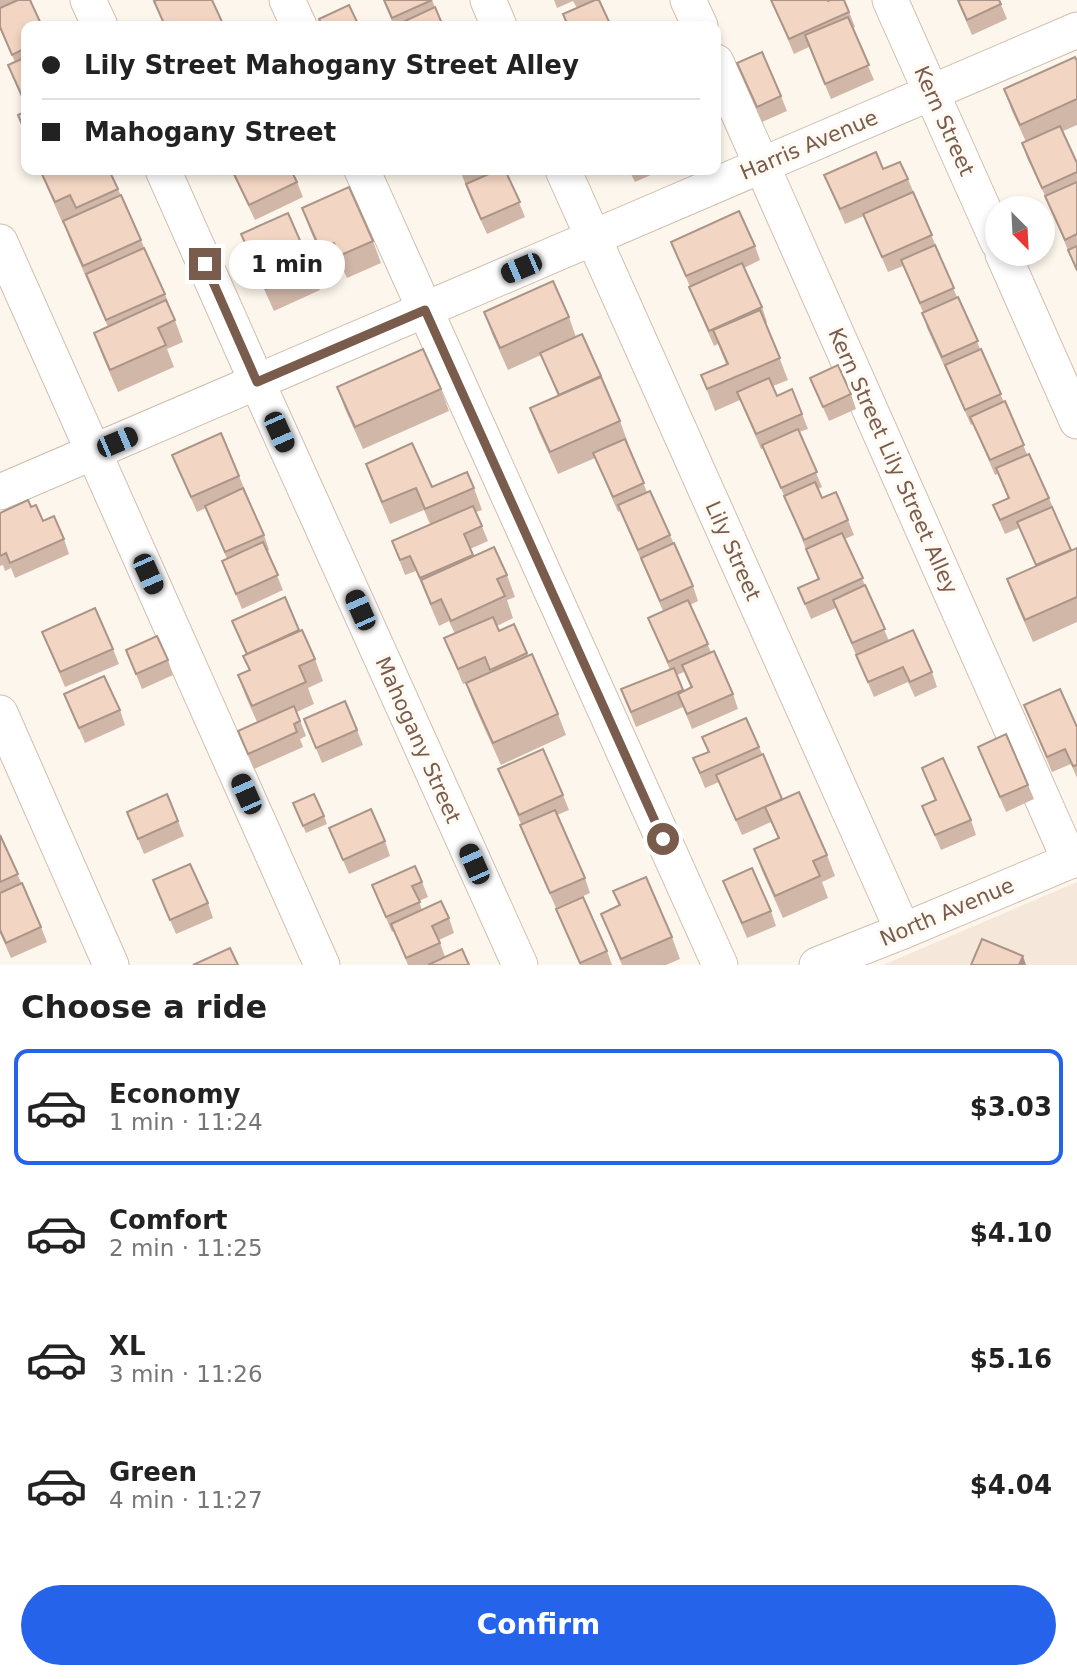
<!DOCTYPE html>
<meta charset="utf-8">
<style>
body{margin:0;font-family:"DejaVu Sans",sans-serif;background:#f2f2f2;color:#222;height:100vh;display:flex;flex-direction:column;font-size:26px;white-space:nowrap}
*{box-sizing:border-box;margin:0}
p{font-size:23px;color:#767676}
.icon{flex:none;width:38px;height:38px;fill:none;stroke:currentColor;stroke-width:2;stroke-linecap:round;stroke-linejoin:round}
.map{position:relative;height:965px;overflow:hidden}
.drawer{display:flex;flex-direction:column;background:#fff;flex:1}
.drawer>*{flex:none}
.top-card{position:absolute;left:21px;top:21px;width:700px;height:154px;border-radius:14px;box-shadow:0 4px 10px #0003;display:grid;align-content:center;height:154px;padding:0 21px;background:#fff}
.needle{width:46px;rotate:156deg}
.controls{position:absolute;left:985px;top:196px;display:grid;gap:14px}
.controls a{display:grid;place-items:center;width:70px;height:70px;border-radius:50%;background:#fff;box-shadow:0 4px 10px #0003;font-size:35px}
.end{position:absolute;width:32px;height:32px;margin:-16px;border:9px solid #7a5c4d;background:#fff;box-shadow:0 0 0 4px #fff}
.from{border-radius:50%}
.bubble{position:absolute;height:49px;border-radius:24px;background:#fff;box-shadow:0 4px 10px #0003;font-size:23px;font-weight:700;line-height:49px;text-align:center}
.car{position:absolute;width:21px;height:42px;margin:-21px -10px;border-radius:9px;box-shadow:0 0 5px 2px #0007;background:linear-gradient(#222 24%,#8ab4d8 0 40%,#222 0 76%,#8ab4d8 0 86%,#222 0)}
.top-card b{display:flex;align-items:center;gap:24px;height:66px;font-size:26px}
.top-card b+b{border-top:2px solid #e0e0e0}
.top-card i{width:18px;height:18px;background:#222}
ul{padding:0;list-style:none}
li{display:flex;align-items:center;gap:21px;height:116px;margin:0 14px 10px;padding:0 7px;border:4px solid transparent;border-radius:14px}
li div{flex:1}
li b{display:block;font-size:26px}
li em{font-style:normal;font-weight:700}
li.active{border-color:#2563eb}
li>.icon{width:63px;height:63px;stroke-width:1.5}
h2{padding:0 21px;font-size:32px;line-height:84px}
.primary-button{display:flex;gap:14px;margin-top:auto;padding:14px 21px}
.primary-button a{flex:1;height:80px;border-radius:42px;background:#2563eb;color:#fff;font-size:28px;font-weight:700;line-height:80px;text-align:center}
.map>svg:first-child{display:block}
.residential{fill:#f5e8da}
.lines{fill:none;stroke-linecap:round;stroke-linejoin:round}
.minor-casing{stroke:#d1beb0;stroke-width:37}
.minor{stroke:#fff;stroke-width:35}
.wall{fill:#d1b7a8;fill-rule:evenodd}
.shaded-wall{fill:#aa9588}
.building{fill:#f3d5c3;stroke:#aa9588;stroke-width:2}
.route{stroke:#7a5c4d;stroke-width:9}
.labels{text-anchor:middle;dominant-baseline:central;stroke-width:7;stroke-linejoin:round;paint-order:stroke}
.street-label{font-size:21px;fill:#7a5c4d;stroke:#fffaf3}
</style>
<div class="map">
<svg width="1077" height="965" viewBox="0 0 1077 965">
<rect width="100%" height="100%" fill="#fdf6ec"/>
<!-- residential -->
<polygon class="residential" points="1077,882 1077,965 883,965"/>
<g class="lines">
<defs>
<g id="minor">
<polyline points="88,0 100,26"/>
<polyline points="287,0 299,26"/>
<polyline points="488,0 499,26"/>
<polyline points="688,0 700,26"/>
<polyline points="890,0 998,242"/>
<polyline points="716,62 1070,861"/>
<polyline points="163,170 257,382 520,965"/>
<polyline points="362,170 720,965"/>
<polyline points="563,170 903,931"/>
<polyline points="0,242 322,965"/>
<polyline points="1003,254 1077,421"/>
<polyline points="0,492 1077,30"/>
<polyline points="0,713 111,965"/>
<polyline points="817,965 903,931 1077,858"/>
</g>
</defs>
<!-- minor casing -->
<use href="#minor" class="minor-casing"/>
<!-- minor -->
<use href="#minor" class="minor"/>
</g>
<!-- wall -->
<g class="wall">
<polygon points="0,0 30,0 26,26 26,108 8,65 15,62 0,29"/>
<polygon points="383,0 432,0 443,26 394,26"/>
<polygon points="554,0 599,0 611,26 567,26 563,14 577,8 573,1 557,8"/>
<polygon points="771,0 827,0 849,12 855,27 852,28 874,80 831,99 809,47 794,54"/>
<polygon points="957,0 999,0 1007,19 972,35"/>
<polygon points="1077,61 1077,125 1063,131 1077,163 1077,272 1048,202 1027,158 1022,143 1026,142 1012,111 1004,89"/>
<polygon points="737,63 781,96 787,111 762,122"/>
<polygon points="40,170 118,189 165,294 183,342 167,349 174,367 118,392 102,355 94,333 108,327 71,243 64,223 63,224 48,190"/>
<polygon points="231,170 273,170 274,172 297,182 303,197 255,220"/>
<polygon points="460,170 506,170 506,171 525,217 487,234 471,199"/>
<polygon points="629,170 662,170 635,182"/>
<polygon points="824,175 908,179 957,297 1027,454 1049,498 1071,551 1077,548 1077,622 1033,642 1015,601 1007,579 1036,566 1019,528 1005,534 999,520 993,505 1008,498 998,474 995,475 973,424 971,425 927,328 923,312 903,266 888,272 864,216 845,224"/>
<polygon points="302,208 373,241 381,263 347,278 341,265 328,271 310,230"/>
<polygon points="241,234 312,268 320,290 274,311 249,256"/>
<polygon points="671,242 755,246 760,260 744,268 762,307 767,322 766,323 788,380 773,386 777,396 802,414 808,429 799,432 822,487 818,489 822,498 848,520 854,535 845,539 889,641 932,672 937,687 915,697 908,682 874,697 836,608 811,619 798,588 818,579 787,502 763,449 761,449 740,400 715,411 701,375 726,364 718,344 714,346 695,302 690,287"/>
<path d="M484,312L569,317L576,337L620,421L628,443H626L647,492L670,535L693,586L698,601L690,605L711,652L733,694L738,709L692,729L683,707L636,727L621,689L670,670L648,618L663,611L620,511L618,512L595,458L558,474L538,430L530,408L558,396L541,355L508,370L492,334ZM684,672L691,688L684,691L677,675Z"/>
<polygon points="810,378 851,394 856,409 829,421"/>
<polygon points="337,387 441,389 449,411 363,449 345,409"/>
<polygon points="172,455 239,476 264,535 269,550 267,551 283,590 242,609 222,561 227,559 206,508 197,512"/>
<polygon points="366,464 432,487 474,488 482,510 476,512 488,541 470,549 474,556 507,575 515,597 507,600 513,618 497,626 499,631 514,624 528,655 558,714 566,735 501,765 474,705 466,683 490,672 463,684 444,638 455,634 449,621 439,626 416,571 405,575 392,541 430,524 424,510 390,524 374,486"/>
<polygon points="31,507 43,521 64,539 69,554 15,578 11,568 5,571 3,565 0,566 0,513"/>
<polygon points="232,621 300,631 315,659 323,681 308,688 314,704 297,712 306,736 300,739 303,747 254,769 238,731 257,722 246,697 238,675 249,670 243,656 246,655"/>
<polygon points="42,632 113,649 119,664 65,687"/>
<polygon points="126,650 168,660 173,675 142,689"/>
<polygon points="64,694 120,710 125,725 85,743"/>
<polygon points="1024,705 1077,727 1077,778 1071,764 1052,772"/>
<polygon points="304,719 357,730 363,745 322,763"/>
<polygon points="702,737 759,747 782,799 827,855 835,876 822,882 828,898 783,918 762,871 754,849 778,838 771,822 742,835 719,782 705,788 693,758 708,752"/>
<polygon points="978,747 1028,785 1034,799 1006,812"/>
<polygon points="922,768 971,820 976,835 941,850 922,806 935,800"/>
<polygon points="498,769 563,795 569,810 557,815 585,878 590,893 556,908 526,840 520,825 521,824"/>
<polygon points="293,803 324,816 327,824 306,833"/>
<polygon points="127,812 178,821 184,836 144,854"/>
<polygon points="329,828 385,841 390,856 349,874"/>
<polygon points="0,835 41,927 47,942 11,958 0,933"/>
<polygon points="153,880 208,903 213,918 176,934"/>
<polygon points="723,881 771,911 776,926 747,938"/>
<polygon points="422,882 428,897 419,901 422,910 449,918 454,933 439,940 445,957 469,965 408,965 394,931 392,932 372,885"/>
<polygon points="613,891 672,937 680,959 666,965 622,965 601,914 619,906"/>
<polygon points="556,909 607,951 612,965 580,965"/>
</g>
<!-- shaded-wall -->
<polygon class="shaded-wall" points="1023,956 1026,965 1019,965"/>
<!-- building -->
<g class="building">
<polygon points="18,0 30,0 42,26 26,26 26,48 12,55 0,27 0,8"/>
<polygon points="157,0 212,0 224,26 165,26 154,1"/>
<polygon points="384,0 432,0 392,18"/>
<polygon points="595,0 599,0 611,26 568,26 563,14"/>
<polygon points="771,0 827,0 828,1 830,0 844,0 849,12 789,39"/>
<polygon points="958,0 999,0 1001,4 967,20"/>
<polygon points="349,5 359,26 322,26 319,19"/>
<polygon points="435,7 443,26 407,26 405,21"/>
<polygon points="848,17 869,65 825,84 805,35"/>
<polygon points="762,52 781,96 757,107 737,63"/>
<polygon points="26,57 26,105 8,65"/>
<polygon points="1075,57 1077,61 1077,99 1020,125 1004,89"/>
<polygon points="26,111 26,134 18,115"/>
<polygon points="1060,126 1077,163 1077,172 1042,188 1022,143"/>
<polygon points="876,152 883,169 900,162 908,179 840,209 824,175"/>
<polygon points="40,170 109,170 118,189 76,208 70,195 55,202"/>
<polygon points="232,170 273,170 274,172 278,170 291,170 297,182 249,205"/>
<polygon points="461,170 471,170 463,173"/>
<polygon points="498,170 505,170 520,202 481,219 466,184"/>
<polygon points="1077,182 1077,234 1065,240 1045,196"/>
<polygon points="349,187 373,241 339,256 334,243 320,249 302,208"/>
<polygon points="913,192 932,235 882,257 863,214"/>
<polygon points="121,195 141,240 83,266 63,221"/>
<polygon points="739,211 755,246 686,276 671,242"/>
<polygon points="288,213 312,268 266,289 241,234"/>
<polygon points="935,245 954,288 920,303 901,260"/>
<polygon points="1077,246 1077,270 1068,250"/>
<polygon points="144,248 165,294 106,320 86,274"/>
<polygon points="742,263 762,307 709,331 689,287"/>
<polygon points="553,281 569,317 500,348 484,312"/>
<polygon points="958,297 978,341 942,357 922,313"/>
<polygon points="166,300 175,320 158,328 166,345 110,370 94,333"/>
<polygon points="760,310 780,358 707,389 701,375 728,364 713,330"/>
<polygon points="582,334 601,376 559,395 540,353"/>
<polygon points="423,349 441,389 355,427 337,387"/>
<polygon points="981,349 1001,394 965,410 945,365"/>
<polygon points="838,365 851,394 823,407 810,378"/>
<polygon points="601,377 620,421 550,452 530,408"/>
<polygon points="769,378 777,396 792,389 802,414 756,434 737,392"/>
<polygon points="1005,401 1024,445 990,460 970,417"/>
<polygon points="798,429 817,472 781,488 762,445"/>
<polygon points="221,433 239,476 191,497 172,455"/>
<polygon points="625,439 644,483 613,497 593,453"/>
<polygon points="412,443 432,487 467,472 474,488 425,509 416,488 382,502 366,464"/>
<polygon points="1029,454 1049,498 1000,520 993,505 1009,498 996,468"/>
<polygon points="815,482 822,498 836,492 848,520 804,540 784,496"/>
<polygon points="243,488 264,535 225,552 205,506"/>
<polygon points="650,491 670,535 638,550 618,505"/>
<polygon points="28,500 31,507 36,505 43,521 54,516 64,539 10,563 6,553 0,556 0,513"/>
<polygon points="473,506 482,526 464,534 473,555 420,578 410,556 400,560 392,541"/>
<polygon points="1052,507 1071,550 1036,565 1017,522"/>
<polygon points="842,533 863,578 805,604 798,588 819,579 806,549"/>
<polygon points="263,542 278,575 236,594 222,561"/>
<polygon points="674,543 693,586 660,601 641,558"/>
<polygon points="494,547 507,575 497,579 505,596 451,621 441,599 431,604 421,580"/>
<polygon points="1077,548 1077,597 1025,620 1007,579"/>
<polygon points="865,585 885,629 852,643 833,600"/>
<polygon points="285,597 299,630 247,654 232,621"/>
<polygon points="688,600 708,644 668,662 648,618"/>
<polygon points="95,608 113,649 60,672 42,632"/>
<polygon points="493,617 499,631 514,624 527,653 490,670 485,657 458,669 444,638"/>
<polygon points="302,630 315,659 299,666 306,682 252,706 238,675 250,670 243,656"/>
<polygon points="913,630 932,672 910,682 903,667 868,682 856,655"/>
<polygon points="157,636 168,660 136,674 126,650"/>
<polygon points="714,651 733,694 687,714 678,694 692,687 682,665"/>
<polygon points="532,654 558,714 493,743 466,683"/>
<polygon points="674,668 683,690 631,712 621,689"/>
<polygon points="104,676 120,710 79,728 64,694"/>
<polygon points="1060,689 1077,727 1077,765 1073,766 1065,749 1047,757 1024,705"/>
<polygon points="345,701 357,730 316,748 304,719"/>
<polygon points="294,706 300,721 294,724 297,732 248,754 238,731"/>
<polygon points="746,718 759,747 700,773 693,758 709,752 702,737"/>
<polygon points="1006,734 1028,785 1000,797 978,747"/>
<polygon points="543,749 563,795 519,815 498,769"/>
<polygon points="763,754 782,799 736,820 716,775"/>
<polygon points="943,758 971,820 935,835 922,806 936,800 922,768"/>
<polygon points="799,792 827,855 813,861 820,876 775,896 754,849 779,838 765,807"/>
<polygon points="167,794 178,821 138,839 127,812"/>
<polygon points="314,794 324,816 303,826 293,803"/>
<polygon points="371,809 385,841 343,860 329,828"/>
<polygon points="555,810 585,878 550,893 520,825"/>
<polygon points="0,835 18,874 0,882"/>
<polygon points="190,864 208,903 170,920 153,880"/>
<polygon points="415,866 422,882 412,886 420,902 386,917 372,885"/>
<polygon points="752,868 771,911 742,923 723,881"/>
<polygon points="646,877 672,937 621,959 601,914 620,905 613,891"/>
<polygon points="22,883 41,927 6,943 0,930 0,893"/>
<polygon points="583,897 607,951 580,963 556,909"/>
<polygon points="441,901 449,918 432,926 440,943 406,958 391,924"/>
<polygon points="982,939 1023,956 1019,965 971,965"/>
<polygon points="230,948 238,965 193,965"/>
<polygon points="462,949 469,965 428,965"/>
</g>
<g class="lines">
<!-- route -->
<polyline class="route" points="205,264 257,382 425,310 663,839"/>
</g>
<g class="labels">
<!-- street labels -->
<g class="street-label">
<text transform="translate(944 121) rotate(66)">Kern Street</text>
<text transform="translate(809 145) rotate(-23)">Harris Avenue</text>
<text transform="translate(893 461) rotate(66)">Kern Street Lily Street Alley</text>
<text transform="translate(733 551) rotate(66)">Lily Street</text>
<text transform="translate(418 740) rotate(66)">Mahogany Street</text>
<text transform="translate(947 912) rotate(-23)">North Avenue</text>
</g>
</g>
</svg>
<div class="controls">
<a><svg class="needle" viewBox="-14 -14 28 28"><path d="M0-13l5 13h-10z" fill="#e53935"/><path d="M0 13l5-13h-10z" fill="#767676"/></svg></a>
</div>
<i class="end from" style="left:663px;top:839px"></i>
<i class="end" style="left:205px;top:264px"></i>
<div class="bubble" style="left:229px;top:240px;width:116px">1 min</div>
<i class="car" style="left:521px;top:268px;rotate:247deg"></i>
<i class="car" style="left:279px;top:432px;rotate:156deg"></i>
<i class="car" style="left:117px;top:442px;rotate:67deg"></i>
<i class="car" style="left:148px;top:574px;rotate:156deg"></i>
<i class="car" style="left:360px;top:610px;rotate:336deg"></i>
<i class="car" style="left:246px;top:794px;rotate:336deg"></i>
<i class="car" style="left:474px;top:864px;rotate:336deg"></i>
<div class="top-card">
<b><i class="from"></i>Lily Street Mahogany Street Alley</b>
<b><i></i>Mahogany Street</b>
</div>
</div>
<section class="drawer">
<h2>Choose a ride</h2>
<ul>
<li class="active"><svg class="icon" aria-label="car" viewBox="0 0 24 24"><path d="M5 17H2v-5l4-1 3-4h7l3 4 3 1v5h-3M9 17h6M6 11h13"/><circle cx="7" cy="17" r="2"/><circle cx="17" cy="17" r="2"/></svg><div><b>Economy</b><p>1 min · 11:24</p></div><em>$3.03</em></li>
<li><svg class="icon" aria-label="car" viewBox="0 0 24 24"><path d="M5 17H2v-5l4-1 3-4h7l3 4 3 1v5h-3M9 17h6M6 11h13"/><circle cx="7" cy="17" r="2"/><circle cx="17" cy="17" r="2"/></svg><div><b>Comfort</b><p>2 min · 11:25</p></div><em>$4.10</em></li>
<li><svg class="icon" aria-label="car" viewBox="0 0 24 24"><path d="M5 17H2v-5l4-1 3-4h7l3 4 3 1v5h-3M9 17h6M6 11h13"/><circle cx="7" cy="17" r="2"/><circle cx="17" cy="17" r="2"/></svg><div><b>XL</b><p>3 min · 11:26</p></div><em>$5.16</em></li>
<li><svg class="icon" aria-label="car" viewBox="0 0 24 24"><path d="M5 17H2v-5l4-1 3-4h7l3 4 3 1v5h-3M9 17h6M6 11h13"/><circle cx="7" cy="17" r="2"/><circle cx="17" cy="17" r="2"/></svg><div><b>Green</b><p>4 min · 11:27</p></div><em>$4.04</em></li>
</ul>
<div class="primary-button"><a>Confirm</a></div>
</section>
